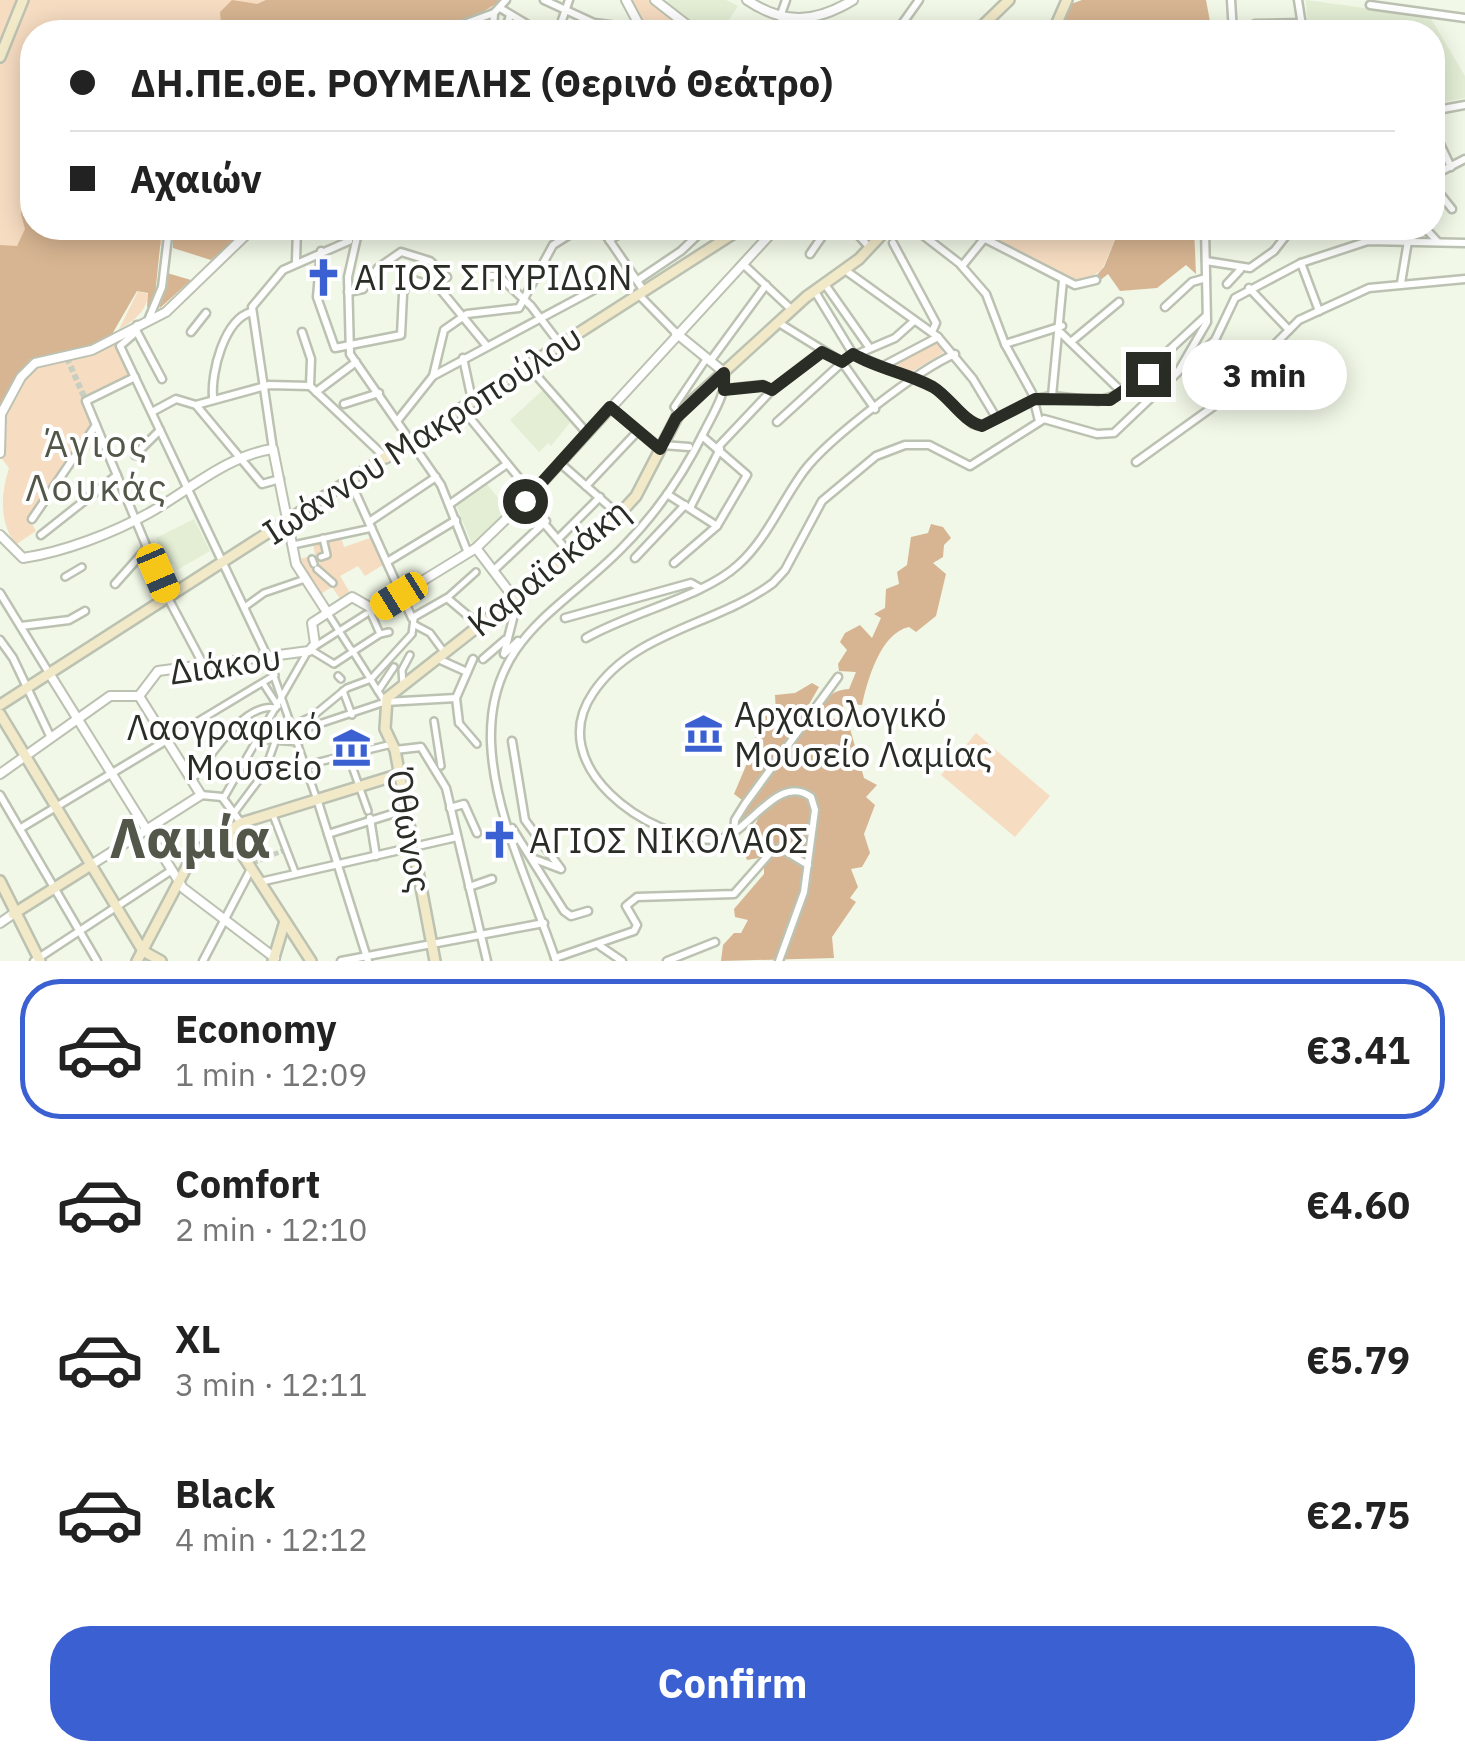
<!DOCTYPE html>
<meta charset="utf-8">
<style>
body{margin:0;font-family:"IBM Plex Sans",sans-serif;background:#f6f6f6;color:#222;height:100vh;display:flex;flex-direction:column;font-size:38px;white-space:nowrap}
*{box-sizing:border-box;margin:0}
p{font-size:32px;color:#767676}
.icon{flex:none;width:55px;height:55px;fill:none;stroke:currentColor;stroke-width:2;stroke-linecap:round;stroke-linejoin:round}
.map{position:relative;height:961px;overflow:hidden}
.panel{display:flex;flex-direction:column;background:#fff;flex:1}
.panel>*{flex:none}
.banner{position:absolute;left:20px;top:20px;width:1425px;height:220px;border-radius:40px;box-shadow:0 5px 25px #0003;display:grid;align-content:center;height:220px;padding:0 50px;background:#fff}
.end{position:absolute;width:45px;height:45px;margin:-22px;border:12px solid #2a2d26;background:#fff;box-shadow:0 0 0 5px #fff}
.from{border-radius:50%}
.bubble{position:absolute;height:70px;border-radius:35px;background:#fff;box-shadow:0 5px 25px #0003;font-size:32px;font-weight:700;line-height:70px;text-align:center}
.car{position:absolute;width:30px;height:60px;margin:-30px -15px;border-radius:12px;box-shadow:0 0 8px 2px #0007;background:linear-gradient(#f5c518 24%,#345 0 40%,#f5c518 0 76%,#345 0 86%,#f5c518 0)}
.banner b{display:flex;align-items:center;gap:35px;height:95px;font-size:38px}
.banner b+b{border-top:2px solid #e0e0e0}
.banner i{width:25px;height:25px;background:#222}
ul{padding:18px 0 0;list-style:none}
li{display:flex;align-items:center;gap:30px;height:140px;margin:0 20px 15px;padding:0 30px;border:5px solid transparent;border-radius:40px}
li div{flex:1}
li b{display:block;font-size:38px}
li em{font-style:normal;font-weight:700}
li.active{border-color:#3b60d1}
li>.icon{width:90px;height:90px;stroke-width:1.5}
.primary-button{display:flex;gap:20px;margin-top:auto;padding:20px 50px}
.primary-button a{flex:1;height:115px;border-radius:40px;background:#3b60d1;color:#fff;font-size:40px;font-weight:700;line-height:115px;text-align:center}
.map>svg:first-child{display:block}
.built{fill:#e4eed5}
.green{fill:#f6dcc1}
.forest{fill:#d7b592}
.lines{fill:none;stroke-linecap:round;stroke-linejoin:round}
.pedestrian-tunnel{stroke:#c9cfc0;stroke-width:5;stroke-dasharray:5 2.5;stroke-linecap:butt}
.minor-tunnel{stroke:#c9cfc0;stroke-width:6;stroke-dasharray:6 3;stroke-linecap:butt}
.pedestrian-casing{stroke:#bcc2b2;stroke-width:10}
.minor-casing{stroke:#bcc2b2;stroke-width:11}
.tertiary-casing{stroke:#bcc2b2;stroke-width:12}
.secondary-casing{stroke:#bcc2b2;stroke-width:14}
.pedestrian{stroke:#fff;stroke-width:5}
.minor{stroke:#fff;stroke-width:6}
.tertiary{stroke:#fff;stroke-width:8}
.secondary{stroke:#f1e9c8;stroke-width:9}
.route{stroke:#2a2d26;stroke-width:12}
.labels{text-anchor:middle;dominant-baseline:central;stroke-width:8;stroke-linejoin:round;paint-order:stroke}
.poi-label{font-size:35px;fill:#2a2d26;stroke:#fff;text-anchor:start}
.street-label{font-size:35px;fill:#2a2d26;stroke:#fff}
.neighbourhood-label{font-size:38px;letter-spacing:2.5px;fill:#525749;stroke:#fff}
.town-label{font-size:55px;font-weight:bold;fill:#525749;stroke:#fff}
</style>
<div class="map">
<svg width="1465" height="961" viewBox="0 0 1465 961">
<rect width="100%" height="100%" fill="#f1f8e7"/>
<!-- built -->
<g class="built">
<polygon points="669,0 726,0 738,6 721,32 706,32 668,6 665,3"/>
<polygon points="1306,0 1430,17 1465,76 1465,98 1433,104 1432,32 1308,32"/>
<polygon points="544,389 572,420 551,446 548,443 539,452 510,420"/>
<polygon points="486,483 508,510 473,546 455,503"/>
<polygon points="194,519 210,551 177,570 173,564 156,570 161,548 156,538"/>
</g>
<!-- green -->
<g class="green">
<polygon points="0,0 500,0 491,8 499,32 32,32 32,228 192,228 127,265 0,395"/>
<polygon points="631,0 648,0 687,32 649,32"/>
<polygon points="966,228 1120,228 1102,270 1078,284"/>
<path d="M138,291L148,294C147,311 133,322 119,329Z"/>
<polygon points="936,340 943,353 909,373 893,362"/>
<path d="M115,343L130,377L83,400L93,423L29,519L36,531L15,545C0,520 0,497 9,468L2,459C4,427 7,374 46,363C70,356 92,355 115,343Z"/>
<polygon points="373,537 386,563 365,576 358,566 340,576 349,591 341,600 332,587 319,595 299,559 315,555 313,544 341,538 344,547"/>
<polygon points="976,733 1050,796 1015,837 941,775"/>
</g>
<!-- forest -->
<g class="forest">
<polygon points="232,0 257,4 266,0 502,0 474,17 423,32 357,22 306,32 190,32 221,23 220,12"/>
<polygon points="1082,0 1206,0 1212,32 1061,32 1071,4"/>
<polygon points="32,173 32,228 162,228 154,305 147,307 148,293 137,291 111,336 90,346 30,359 0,407 0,245 17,246 25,229 21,214"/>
<polygon points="173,228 247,228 211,260 173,248"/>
<polygon points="1120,228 1194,228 1196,274 1186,265 1157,288 1120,291 1108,274 1098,282 1095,277 1104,267"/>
<polygon points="167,273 191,280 160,308 160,305"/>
<path d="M931,524L943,527L951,538L944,545L943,557L933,563L946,574L936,616L916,632L909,627C880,633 867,682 862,705L848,704L829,714L837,721L845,711L864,778L877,785L866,797L875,805L864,834L870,853L862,867L851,869L858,887L850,898L856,902L832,937L834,958L721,961L723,945L734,933H741L748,920L735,917L734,909L764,874V862L759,858L747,860L744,852L753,844L752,831L759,817L756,813L738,821L736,812L742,800L734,794L756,742L755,735L766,722L757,715L776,717L775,695L795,693L812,683L819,687L800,720L807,728C824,714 821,690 849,689L856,672L839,671L838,664L847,650L840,642L845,633L860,625L872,638L881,618L874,614L885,608L886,589L899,584L897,572L907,565L911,537L928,533Z"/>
</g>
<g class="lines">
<!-- pedestrian-tunnel -->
<polyline class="pedestrian-tunnel" points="253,863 287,849"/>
<!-- minor-tunnel -->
<polyline class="minor-tunnel" points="67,358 86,401"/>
<defs>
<g id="pedestrian">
<polyline points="679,413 674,407 707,358"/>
<polyline points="293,545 372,528"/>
<polyline points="321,557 327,555 323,538"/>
<polyline points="312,559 314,564"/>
<polyline points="317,569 333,583"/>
<polyline points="65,577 82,567"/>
<polyline points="447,598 476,572"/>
<polyline points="246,606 264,593 305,579"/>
<polyline points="327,612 350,648"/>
<polyline points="415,625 430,633 444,652"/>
<polyline points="380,634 389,632"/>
<polyline points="314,647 366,614"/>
<polyline points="311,650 334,664 380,634 369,609"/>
<polyline points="267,656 317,800"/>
<polyline points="338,676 341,679"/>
<polyline points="263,683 278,706"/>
<polyline points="403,685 402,670 410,655"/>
<polyline points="343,691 352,715"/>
<polyline points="378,691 394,667"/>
<polyline points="434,721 441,766"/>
<polyline points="459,723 477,744"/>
<polyline points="293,725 313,716 347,688 371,679 412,634 414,619"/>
<polyline points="295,732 385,702 352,650"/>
<polyline points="258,739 299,742"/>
<polyline points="167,740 275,675"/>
<polyline points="348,755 368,811"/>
<polyline points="262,776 392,744"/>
<path d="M192,780C210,758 244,701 276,708"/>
<polyline points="223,799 308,651"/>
<polyline points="234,813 264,773 275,742"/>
<polyline points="273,815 295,872"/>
</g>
<g id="minor">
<polyline points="544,0 594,23 641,29"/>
<polyline points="1231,0 1233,32"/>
<polyline points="1298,0 1303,32"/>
<polyline points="1370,5 1465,18"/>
<polyline points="500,8 540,32"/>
<polyline points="780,17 786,0"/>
<polyline points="321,32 356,27 390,32"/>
<polyline points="442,32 494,13 506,0"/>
<polyline points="493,32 494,13"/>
<polyline points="505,32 510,15"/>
<polyline points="558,32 569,0"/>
<polyline points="725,32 727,30"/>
<polyline points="771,32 773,28"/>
<polyline points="912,32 902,24 919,0"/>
<polyline points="1251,32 1255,24 1302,23"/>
<polyline points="1432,111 1465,105"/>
<polyline points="1432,127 1451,167"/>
<polyline points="1432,176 1465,159"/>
<polyline points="1432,184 1452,209"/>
<polyline points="359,228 348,277 350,354 441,485 468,553"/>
<polyline points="601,228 644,291"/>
<polyline points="852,228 870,248"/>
<polyline points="931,228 924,236 959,263 986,294 1005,344 1032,393 1039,421"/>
<polyline points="964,228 1075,285 1096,280"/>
<polyline points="1425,228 1437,241"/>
<polyline points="609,240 631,228"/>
<polyline points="893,243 936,323 932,332"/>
<polyline points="321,251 317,297 335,348 401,335 403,294 412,270"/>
<polyline points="810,254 828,228"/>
<polyline points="296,261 297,228"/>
<polyline points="1206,261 1250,268 1274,251 1292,228"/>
<polyline points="1301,263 1319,311"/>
<polyline points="743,264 792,310"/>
<polyline points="962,266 984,239"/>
<polyline points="845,270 938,337 973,379 997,419"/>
<polyline points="491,276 499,276 531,306 560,344"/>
<polyline points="408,278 440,289 486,345"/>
<polyline points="638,280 681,251 705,228"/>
<polyline points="824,283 869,347"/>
<polyline points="1401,283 1408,241"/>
<polyline points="1227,284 1240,270"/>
<polyline points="1249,288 1289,330"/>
<polyline points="814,290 853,354 935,388 973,424 982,426 1035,399 1052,396 1098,401 1123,393 1206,316"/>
<polyline points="348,292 363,289 378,268 401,252 430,261 447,277"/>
<polyline points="639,295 676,333"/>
<polyline points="1165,307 1192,282 1206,278"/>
<polyline points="149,318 162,287 169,228"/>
<polyline points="779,323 842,362 875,409"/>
<polyline points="137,325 136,332 120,346 267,656"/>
<polyline points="137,332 162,379"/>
<polyline points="191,332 206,313"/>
<polyline points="302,332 311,359 310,386 387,459"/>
<polyline points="1061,333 1123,393"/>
<polyline points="1072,341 1119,302"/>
<polyline points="1005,344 1062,326"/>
<polyline points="463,358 472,400"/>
<polyline points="711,360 766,285"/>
<polyline points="528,366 587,433"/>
<polyline points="883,366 938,337"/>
<polyline points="1183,370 1215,340 1235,298 1301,263 1368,241 1465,243"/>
<polyline points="433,376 629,271"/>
<polyline points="135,377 86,401 168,598 203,664"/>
<polyline points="724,389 763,385 772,390"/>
<polyline points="316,392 356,362"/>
<polyline points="1052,396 1063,280"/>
<path d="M213,397C211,372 224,320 251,312"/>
<polyline points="344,404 379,393"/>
<polyline points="196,405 269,385 310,386"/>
<polyline points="610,407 659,449"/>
<polyline points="152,412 176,399 196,405 262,484 280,479"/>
<polyline points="465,412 532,494"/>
<polyline points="398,420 433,376 444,330 467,314 519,308 553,245 580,228"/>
<polyline points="777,422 846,359 895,338 914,321"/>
<polyline points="662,445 689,447"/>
<polyline points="718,447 772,390 823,352"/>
<polyline points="273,449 252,307 283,270 349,241"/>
<polyline points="135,455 160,430"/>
<polyline points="1136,462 1214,406 1299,320 1369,288 1465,279"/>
<polyline points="560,463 619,515"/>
<polyline points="351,483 412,618 447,598 479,625"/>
<polyline points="586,486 638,431"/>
<polyline points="667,494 717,526"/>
<polyline points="525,501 571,555"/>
<polyline points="450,504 507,464"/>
<polyline points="690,508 720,449"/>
<polyline points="32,519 96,425"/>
<polyline points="369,522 436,477"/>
<polyline points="41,535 117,475"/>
<polyline points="560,537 600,497"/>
<polyline points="635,558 685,505"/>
<polyline points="387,562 456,520"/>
<polyline points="674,563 717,526 747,475 702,436"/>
<polyline points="493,571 546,521"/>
<polyline points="115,584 147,548"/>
<polyline points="0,593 49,673"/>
<polyline points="565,618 691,583 700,588"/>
<polyline points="21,626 69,620 85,611"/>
<path d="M586,638C631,612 703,597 738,565C767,539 781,502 804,471C827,440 919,369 955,354"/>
<polyline points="0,640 13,658 51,738"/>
<polyline points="518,641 504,654 519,595"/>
<polyline points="436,658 467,672"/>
<polyline points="483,659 505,640"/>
<polyline points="385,702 456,698"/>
<polyline points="459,723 456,698 473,659"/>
<polyline points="512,741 525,820 561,869 532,858"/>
<polyline points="395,750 421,747 446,788 487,961"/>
<polyline points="0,795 97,961"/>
<polyline points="201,795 222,797 241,823"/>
<polyline points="318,802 368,961"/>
<polyline points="450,808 464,804 477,833"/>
<polyline points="370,818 376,856"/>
<polyline points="21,828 167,740"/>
<polyline points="512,828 564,911 571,916 588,911"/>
<polyline points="328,834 395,813"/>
<polyline points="734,835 735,820 745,804 838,677"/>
<polyline points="260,882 457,837"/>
<polyline points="469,887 492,879"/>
<polyline points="600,946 622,961"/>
<polyline points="555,958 634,931 637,925 626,906 637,897 734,894 772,851 780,848 808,865"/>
<polyline points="34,961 172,870"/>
<polyline points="203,961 251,869"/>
<polyline points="341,961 544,923"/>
<path d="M556,961C533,891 494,817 491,742C488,637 562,610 622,548C656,514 684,473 705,430C714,412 726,394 725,373"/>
<polyline points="667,961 715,942"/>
<path d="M779,961L804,892L815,810L811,797C776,771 746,840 714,840C648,840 543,766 593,693C634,631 717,625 773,583L785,570L822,501L876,456L905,445H929L970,466L1044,419L1097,434L1114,433L1178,372L1207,322L1205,228"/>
</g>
<g id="tertiary">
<polyline points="626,0 643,32"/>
<polyline points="655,0 696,32"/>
<path d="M747,0C784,25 815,23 853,0"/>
<polyline points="438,228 478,233 499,228"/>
<polyline points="676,333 725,373"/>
<polyline points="0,416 21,377 35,363 92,350 166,312 253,228"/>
<polyline points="0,453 1,415"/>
<path d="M0,535L23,558C64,552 113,533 149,513C188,491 228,455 273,449L296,564L327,612"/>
<polyline points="476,548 514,598"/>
<polyline points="49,673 183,888 275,958"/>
<polyline points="0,774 110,696 139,696 158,671 309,651 315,644 312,623 352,597 375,610 476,548 532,494 776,228"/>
<polyline points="91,865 201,795 139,696"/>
<polyline points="0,923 13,914"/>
</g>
<g id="secondary">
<polyline points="976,32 1009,0"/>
<polyline points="1053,32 1067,0"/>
<polyline points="0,57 23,0"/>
<path d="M0,705C249,547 496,388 742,228"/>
<polyline points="0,714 143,951 161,961"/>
<polyline points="227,831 311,961"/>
<polyline points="0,881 40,961"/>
<polyline points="13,914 91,865"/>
<polyline points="137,961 194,853 241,823 400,774"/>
<polyline points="273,961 285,921"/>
<polyline points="435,961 395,750 385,729 387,698 615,519 636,496 679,413 806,297 859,259 888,228"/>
</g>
</defs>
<!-- pedestrian casing -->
<use href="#pedestrian" class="pedestrian-casing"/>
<!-- minor casing -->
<use href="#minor" class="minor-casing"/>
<!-- tertiary casing -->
<use href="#tertiary" class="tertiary-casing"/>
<!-- secondary casing -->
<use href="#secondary" class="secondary-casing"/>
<!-- pedestrian -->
<use href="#pedestrian" class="pedestrian"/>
<!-- minor -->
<use href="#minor" class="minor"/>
<!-- tertiary -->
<use href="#tertiary" class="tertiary"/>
<!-- secondary -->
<use href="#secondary" class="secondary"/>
</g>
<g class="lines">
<!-- route -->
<path class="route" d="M525,501L610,407L660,449L676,418L724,373V390L763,386L772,390L822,352L842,362L853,354C878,369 908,373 933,387C951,398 962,421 982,426L1035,399L1110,400L1148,374"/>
</g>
<!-- icons -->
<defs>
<symbol id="church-bare" viewBox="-9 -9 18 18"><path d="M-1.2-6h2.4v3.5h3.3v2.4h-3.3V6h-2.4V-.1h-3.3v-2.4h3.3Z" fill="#3b60d1" stroke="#fff" stroke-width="2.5" paint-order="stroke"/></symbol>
<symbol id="museum-bare" viewBox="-9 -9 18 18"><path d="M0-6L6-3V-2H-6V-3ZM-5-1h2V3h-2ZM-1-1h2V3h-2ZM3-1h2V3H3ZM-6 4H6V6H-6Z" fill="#3b60d1" stroke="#fff" stroke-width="2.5" paint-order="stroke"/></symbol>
</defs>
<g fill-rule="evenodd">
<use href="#church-bare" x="296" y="250" width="55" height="55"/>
<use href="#museum-bare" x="676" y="706" width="55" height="55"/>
<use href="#museum-bare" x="324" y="720" width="55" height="55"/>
<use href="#church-bare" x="472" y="812" width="55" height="55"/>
</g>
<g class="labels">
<!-- poi labels -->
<g class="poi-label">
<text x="354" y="277">ΑΓΙΟΣ ΣΠΥΡΙΔΩΝ</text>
<text x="734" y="714">Αρχαιολογικό<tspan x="734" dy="40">Μουσείο Λαμίας</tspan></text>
<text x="322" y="727" text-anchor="end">Λαογραφικό<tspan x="322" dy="40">Μουσείο</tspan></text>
<text x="529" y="840">ΑΓΙΟΣ ΝΙΚΟΛΑΟΣ</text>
</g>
<!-- street labels -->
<g class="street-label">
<text transform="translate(422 434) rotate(-33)">Ιωάννου Μακροπούλου</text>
<text transform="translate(548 567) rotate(-39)">Καραϊσκάκη</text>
<text transform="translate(225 664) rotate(-8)">Διάκου</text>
<text transform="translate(410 831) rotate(80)">Όθωνος</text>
</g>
<!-- neighbourhood labels -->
<g class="neighbourhood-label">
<text x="97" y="442">Άγιος<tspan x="97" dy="44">Λουκάς</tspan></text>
</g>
<!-- town labels -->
<g class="town-label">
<text x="190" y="837">Λαμία</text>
</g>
</g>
</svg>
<i class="end from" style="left:525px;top:501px"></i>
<i class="end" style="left:1148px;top:374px"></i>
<div class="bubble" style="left:1182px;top:340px;width:165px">3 min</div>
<i class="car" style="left:158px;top:573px;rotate:157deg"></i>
<i class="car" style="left:399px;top:596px;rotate:238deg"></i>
<div class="banner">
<b><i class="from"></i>ΔΗ.ΠΕ.ΘΕ. ΡΟΥΜΕΛΗΣ (Θερινό Θεάτρο)</b>
<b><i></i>Αχαιών</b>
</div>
</div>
<section class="panel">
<ul>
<li class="active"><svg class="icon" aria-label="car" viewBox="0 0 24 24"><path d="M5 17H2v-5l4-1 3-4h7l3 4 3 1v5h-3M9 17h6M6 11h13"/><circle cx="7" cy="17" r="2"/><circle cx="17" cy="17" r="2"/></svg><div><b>Economy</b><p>1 min · 12:09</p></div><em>€3.41</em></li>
<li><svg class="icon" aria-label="car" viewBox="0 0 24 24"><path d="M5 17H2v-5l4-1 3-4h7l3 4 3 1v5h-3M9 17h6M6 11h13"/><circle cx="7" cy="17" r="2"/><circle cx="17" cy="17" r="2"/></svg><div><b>Comfort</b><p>2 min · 12:10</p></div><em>€4.60</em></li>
<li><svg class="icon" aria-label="car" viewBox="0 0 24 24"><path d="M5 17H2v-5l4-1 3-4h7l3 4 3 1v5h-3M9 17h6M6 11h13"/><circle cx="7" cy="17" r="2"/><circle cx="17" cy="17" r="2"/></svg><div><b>XL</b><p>3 min · 12:11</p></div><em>€5.79</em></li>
<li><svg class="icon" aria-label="car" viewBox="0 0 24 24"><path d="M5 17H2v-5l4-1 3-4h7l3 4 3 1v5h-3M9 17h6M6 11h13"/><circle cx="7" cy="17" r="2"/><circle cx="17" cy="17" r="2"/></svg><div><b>Black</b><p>4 min · 12:12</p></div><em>€2.75</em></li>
</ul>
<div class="primary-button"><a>Confirm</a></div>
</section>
